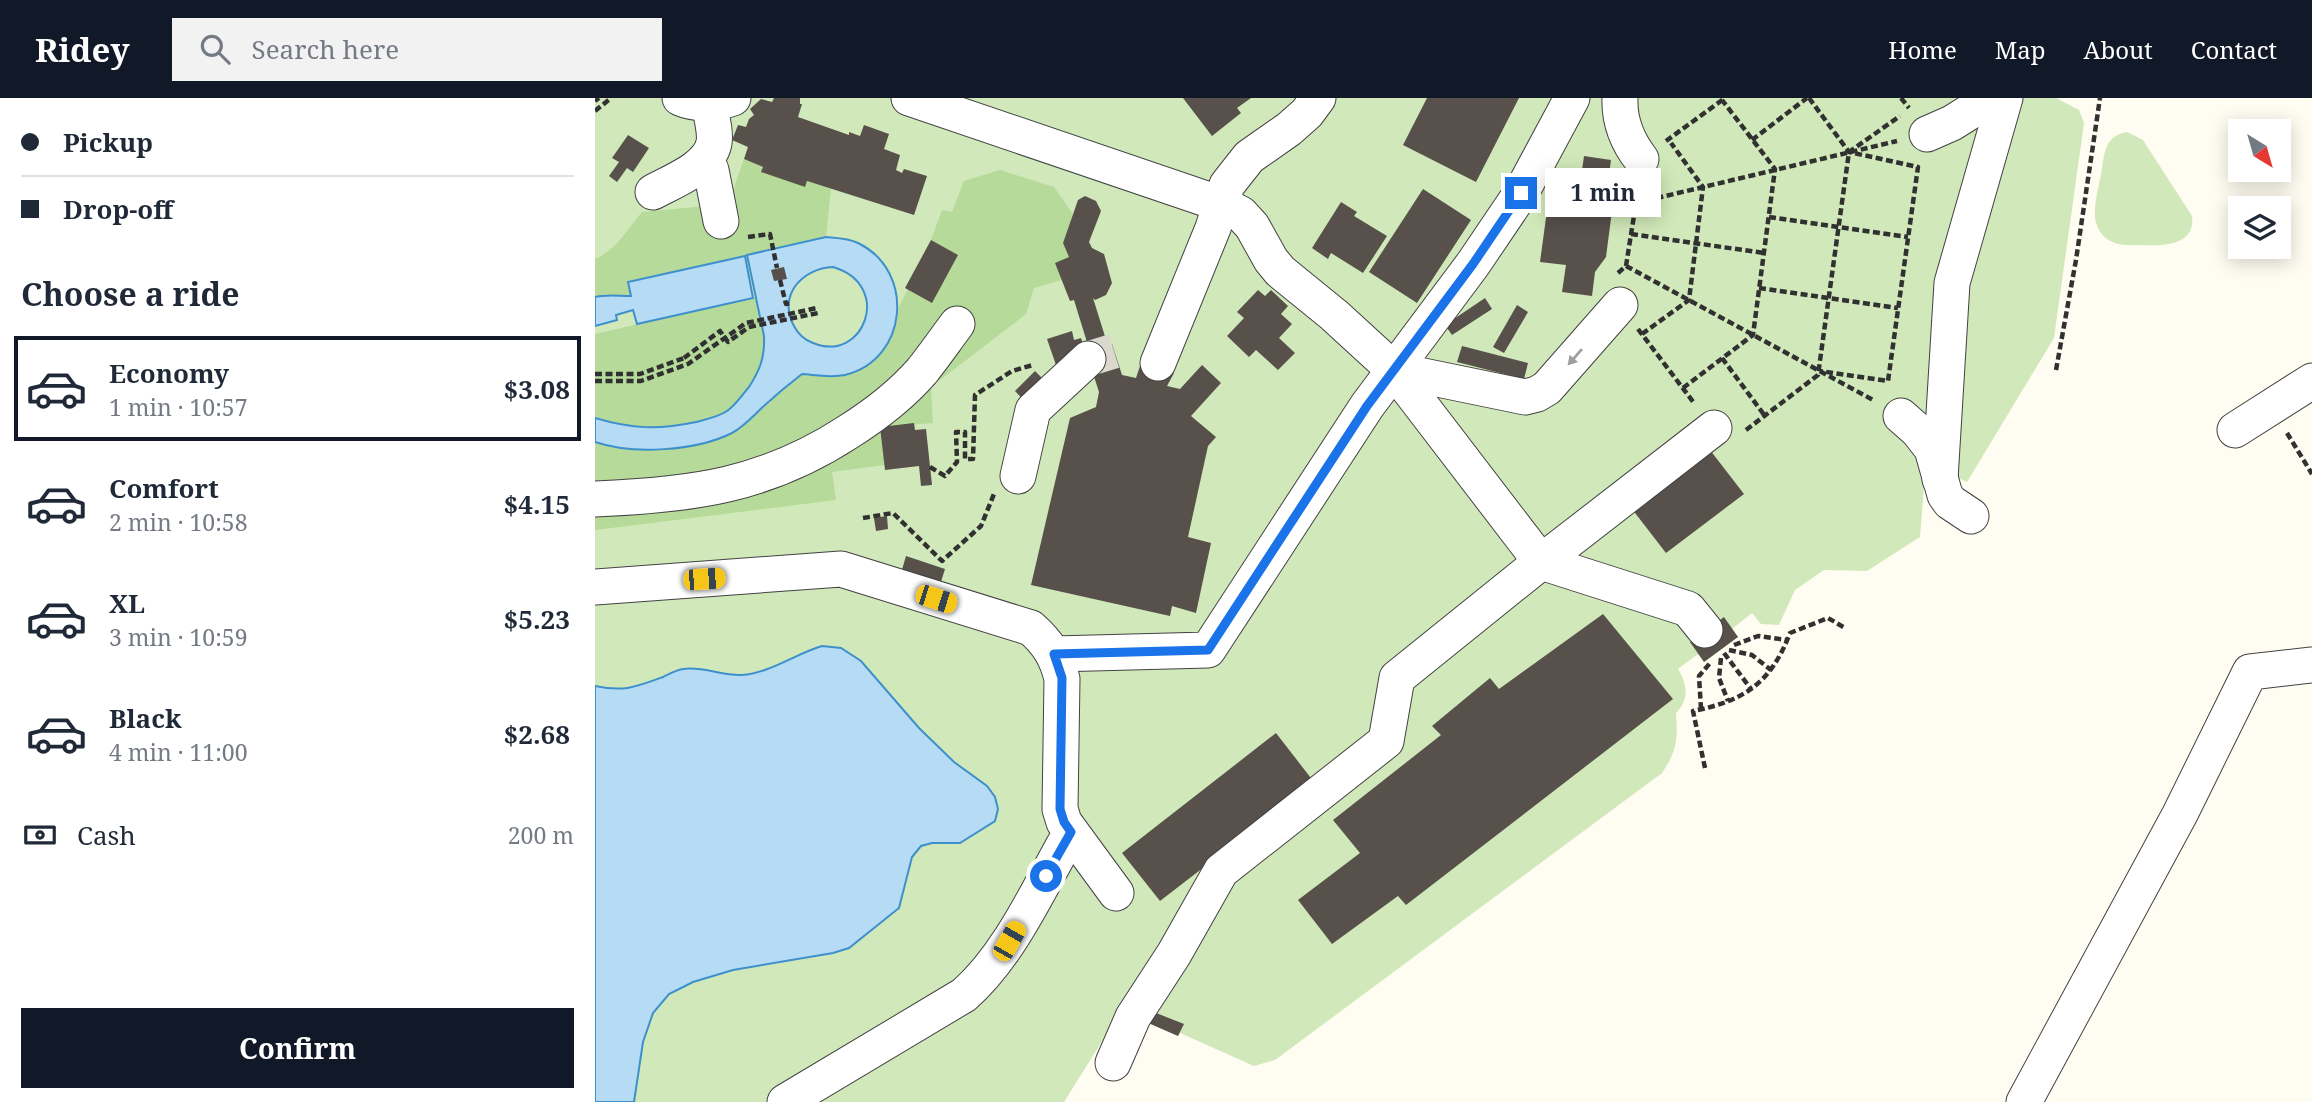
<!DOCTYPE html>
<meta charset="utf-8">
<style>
body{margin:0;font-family:"Noto Serif",serif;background:#f2f2f3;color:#1f2937;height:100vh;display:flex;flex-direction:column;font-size:26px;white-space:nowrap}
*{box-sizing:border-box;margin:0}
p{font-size:23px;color:#747a83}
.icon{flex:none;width:38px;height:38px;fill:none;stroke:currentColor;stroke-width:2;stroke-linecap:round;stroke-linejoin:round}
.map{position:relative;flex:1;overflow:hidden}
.drawer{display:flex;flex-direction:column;background:#fff;width:595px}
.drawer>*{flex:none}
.top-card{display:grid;align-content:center;height:154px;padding:0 21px;background:#fff}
.needle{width:46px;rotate:143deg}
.tools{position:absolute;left:1633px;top:21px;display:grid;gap:14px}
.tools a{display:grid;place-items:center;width:63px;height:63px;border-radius:0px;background:#fff;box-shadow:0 4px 18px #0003;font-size:35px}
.end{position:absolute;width:32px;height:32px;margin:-16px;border:9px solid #1a73e8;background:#fff;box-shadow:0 0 0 4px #fff}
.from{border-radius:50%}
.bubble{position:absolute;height:49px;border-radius:0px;background:#fff;box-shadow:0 4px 18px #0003;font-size:23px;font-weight:700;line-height:49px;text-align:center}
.car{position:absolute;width:21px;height:42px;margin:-21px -10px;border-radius:9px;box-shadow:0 0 5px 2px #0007;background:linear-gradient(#f5c518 24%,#345 0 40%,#f5c518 0 76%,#345 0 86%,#f5c518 0)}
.top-card b{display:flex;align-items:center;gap:24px;height:66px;font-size:26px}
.top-card b+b{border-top:2px solid #e0e1e3}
.top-card i{width:18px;height:18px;background:#1f2937}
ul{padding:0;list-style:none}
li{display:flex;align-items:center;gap:21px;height:105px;margin:0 14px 10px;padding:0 7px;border:4px solid transparent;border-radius:0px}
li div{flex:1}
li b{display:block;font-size:26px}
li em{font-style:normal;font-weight:700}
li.current{border-color:#111827}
li>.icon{width:63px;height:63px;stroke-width:1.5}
h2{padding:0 21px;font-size:32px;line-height:84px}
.pay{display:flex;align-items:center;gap:18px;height:77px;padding:0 21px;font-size:26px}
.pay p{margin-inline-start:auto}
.button{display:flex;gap:14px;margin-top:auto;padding:14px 21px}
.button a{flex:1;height:80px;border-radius:0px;background:#111827;color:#fff;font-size:28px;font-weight:700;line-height:80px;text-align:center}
header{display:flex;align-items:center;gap:42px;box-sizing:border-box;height:98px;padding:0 35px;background:#111827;color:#fff}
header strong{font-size:33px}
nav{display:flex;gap:38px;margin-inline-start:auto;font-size:24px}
.search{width:490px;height:63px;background:#f2f2f3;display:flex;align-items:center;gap:18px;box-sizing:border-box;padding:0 24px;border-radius:0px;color:#747a83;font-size:26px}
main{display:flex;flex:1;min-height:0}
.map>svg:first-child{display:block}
.green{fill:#d1e9ba}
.forest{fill:#b5da9a}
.water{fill:#b6dcf5;stroke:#3e90cc;stroke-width:2;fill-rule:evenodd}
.building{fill:#57504b}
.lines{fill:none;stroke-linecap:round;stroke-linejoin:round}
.minor-tunnel{stroke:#dbd8cf;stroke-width:35;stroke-dasharray:35 18;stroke-linecap:butt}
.minor-casing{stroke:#424242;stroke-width:37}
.path{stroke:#313131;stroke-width:4.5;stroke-dasharray:7 3.5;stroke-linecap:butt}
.minor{stroke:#fff;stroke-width:35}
.path-bridge{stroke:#313131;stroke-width:4.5;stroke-dasharray:7 3.5;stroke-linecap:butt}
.oneway{fill:#9f9f9f}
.route{stroke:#1a73e8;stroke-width:9}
</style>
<header>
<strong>Ridey</strong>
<div class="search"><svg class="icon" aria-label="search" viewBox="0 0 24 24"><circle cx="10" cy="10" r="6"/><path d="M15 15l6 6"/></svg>Search here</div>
<nav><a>Home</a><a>Map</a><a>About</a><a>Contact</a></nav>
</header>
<main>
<section class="drawer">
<div class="top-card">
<b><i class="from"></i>Pickup</b>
<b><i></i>Drop-off</b>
</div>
<h2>Choose a ride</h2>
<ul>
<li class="current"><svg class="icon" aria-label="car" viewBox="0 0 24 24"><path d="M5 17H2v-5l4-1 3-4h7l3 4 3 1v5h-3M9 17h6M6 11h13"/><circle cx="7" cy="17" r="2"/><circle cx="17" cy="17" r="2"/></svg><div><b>Economy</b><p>1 min · 10:57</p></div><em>$3.08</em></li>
<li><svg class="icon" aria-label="car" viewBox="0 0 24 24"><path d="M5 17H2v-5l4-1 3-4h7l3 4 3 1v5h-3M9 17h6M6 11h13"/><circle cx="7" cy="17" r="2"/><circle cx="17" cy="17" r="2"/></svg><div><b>Comfort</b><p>2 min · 10:58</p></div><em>$4.15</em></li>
<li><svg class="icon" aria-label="car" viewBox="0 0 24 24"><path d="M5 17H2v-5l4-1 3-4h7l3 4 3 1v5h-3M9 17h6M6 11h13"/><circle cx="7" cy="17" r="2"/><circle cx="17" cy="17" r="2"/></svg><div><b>XL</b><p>3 min · 10:59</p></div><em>$5.23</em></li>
<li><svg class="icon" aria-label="car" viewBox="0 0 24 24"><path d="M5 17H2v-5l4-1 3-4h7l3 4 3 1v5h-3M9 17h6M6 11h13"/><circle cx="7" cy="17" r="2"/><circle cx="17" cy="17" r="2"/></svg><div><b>Black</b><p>4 min · 11:00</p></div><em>$2.68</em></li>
</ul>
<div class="pay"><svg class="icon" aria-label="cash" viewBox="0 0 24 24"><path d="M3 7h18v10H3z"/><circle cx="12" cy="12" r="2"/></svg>Cash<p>200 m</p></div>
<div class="button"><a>Confirm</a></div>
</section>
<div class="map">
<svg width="1717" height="1004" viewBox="0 0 1717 1004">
<rect width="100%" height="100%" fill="#fffcf1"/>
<!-- green -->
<g class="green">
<path d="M0,0H1461L1484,12L1489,25L1459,240L1372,384L1354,376L1329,388L1325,439L1272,473L1229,472L1200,492L1184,527L1166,526L1157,515L1137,531L1143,539L1109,564L1103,556L1083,571C1092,586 1095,601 1081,615C1083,641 1082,653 1067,675L680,962L659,968L585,935L583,938L526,913L469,1004H0Z"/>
<path d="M1532,34L1548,42L1597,118C1601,149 1565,148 1545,147C1536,147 1525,148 1518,144C1509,141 1503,133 1501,124C1497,109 1505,86 1507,70C1510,52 1511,38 1532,34Z"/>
</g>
<!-- forest -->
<g class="forest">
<path d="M149,61L210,89L212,83L236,91L231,139L33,184L37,198C23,198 13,196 0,199V161C23,151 31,132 47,114L133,106Z"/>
<path d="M405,72L459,89L478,116L468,145L474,159L467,182L439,190L431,216L336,289L338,325L286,329L290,367L237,374L241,402L0,432V344C43,359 119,351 155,322C172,308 189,290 207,276L234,279L281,261L295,243L301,227L304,209L313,191L337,204L363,157L336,142L347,112L357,114L369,83Z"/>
<path d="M161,199C164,216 171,235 169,252C168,267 161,278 152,291C146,299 140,309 131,314C122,320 110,322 100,324C63,332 36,331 0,320V236Z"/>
</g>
<!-- water -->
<g class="water">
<path d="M231,139C242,140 253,140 263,145C321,173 313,262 250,277C235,280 221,277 207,276C194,286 182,296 170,307C159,317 150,328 137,335C101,353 38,357 0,344V320C37,331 63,332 101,324C112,321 123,319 132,313C141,307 147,297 154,289C165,272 170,259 169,238L152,157ZM238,169C299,187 269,266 218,245C210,242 203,236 199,228C182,197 208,170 238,169Z"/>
<path d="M150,158L158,200L42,226L38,212L21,217L22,222L0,228V199C13,196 23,198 36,198L33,184Z"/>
<path d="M227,548L246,550L266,563L324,630L359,664L392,688L400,699L403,711L400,723L365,745H337L326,748L317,759L304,810L254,850L238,855L138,872L98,884L74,896L58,915L48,944L39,1004H0V588C29,594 41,589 68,579C74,576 81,572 88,571C108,568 127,578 147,577C175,575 200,556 227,548Z"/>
</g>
<!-- building -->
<g class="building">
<polygon points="179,0 205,0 205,6 207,6 203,19 254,37 254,34 265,38 269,27 294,36 289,51 305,57 301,72 307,75 309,71 332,78 319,117 212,83 210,89 166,74 168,69 149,61 153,49 137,42 143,27 151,29 154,21 159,17 155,11 166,1 177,4"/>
<polygon points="588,0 656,0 642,10 646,15 617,38"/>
<polygon points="832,0 924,0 881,84 808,47"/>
<polygon points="33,37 54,50 38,74 32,70 22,84 14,78 24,64 17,60"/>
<polygon points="989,58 1016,62 1012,90 1018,105 1011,159 1000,174 997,198 967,194 971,167 945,164 956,83 985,87"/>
<polygon points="828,91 876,122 822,205 774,174"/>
<polygon points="490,98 501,103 506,113 494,144 497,150 509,156 517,185 511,197 500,202 498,200 513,248 517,246 527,277 541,280 545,268 579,275 572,288 585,291 607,267 626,285 596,318 621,339 613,348 593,439 616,445 601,515 577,508 575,518 436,487 475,320 501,309 504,294 492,257 461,267 452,241 477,233 479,242 486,240 491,255 495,254 479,202 475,203 460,165 474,159 468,145 483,102"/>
<polygon points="746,104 762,114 759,118 792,138 768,175 736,155 733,161 717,150"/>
<polygon points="336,142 363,157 337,205 310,190"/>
<polygon points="189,169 192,181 179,183 176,172"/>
<polygon points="663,192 670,198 676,192 693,208 686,216 697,226 684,240 700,255 683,272 661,252 654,259 632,238 649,220 642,214"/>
<polygon points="890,200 897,211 857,237 850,227"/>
<polygon points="922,207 933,214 909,255 898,249"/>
<polygon points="867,248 933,265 929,281 862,264"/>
<polygon points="440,273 453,286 432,306 420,293"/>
<polygon points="319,325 320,332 331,331 337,387 326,388 324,368 290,372 285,329"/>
<polygon points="1115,352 1149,396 1071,455 1037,411"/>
<polygon points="292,418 293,431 281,433 279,420"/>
<polygon points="311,458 350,471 345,487 306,475"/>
<polygon points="1008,516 1078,601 811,807 803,798 737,846 703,802 765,755 738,722 846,637 837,628 895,580 904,591"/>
<polygon points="1129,519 1143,539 1109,564 1095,544"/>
<polygon points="681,635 719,684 565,803 527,755"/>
<polygon points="556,913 589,926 583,938 551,924"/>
</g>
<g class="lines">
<!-- minor-tunnel -->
<polyline class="minor-tunnel" points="493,261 519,253"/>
<defs>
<g id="minor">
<path d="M85,0C101,7 122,6 138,0"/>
<polyline points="314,0 626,106 646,116 657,128 676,162 685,173 739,217 799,272 946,464 1093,511 1110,532"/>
<path d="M1025,0C1024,24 1032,43 1046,61"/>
<polyline points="1332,36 1357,25 1397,0"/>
<polyline points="109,63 116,72 126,123"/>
<path d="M58,94C78,83 114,70 119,45C121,33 116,18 114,5"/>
<polyline points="563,265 618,130 632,87 654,59 694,31 712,15 723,0"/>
<polyline points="799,272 930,299 942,296 952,290 1025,207"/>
<polyline points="1306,318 1323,333 1337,351 1350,397 1355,404 1376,418"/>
<polyline points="1640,332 1717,283"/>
<polyline points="423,378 438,312 493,261"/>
<polyline points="1345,381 1357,185 1410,0"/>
<path d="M0,401C97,397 170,388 253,334C280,317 306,297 327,273C339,258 350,242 362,226"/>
<path d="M0,489L246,471L436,530C453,545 462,559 467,581L465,711L469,724L521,795"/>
<polyline points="459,556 613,552 772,308 878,166 926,95 977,0"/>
<polyline points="518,965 538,919 579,856 626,773 791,643 802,580 946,464 1119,330"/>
<path d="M190,1004L369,897C415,857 445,788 476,734"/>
<polyline points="1429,1004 1585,716 1655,574 1717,567"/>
</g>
</defs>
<!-- minor casing -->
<use href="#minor" class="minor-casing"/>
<!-- path -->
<g class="path">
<polyline points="1214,0 1254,54 1323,69 1293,283 1225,273"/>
<polyline points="1306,0 1314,10"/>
<polyline points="0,3 4,0"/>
<polyline points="0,13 16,0"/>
<polyline points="1157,42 1212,0"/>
<polyline points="1071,43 1130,0"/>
<polyline points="1041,105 1302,43"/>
<polyline points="1174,119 1313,139"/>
<polyline points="1036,136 1169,155"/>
<polyline points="153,139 175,136 182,170"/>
<polyline points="1031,168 1280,303"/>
<polyline points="1023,175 1031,168 1041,105 1029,91 1029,88"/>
<polyline points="185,182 191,206 196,205"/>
<polyline points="1164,190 1303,210"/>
<polyline points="154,229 223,215"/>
<polyline points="1043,231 1099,305"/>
<polyline points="1047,236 1094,202 1108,89 1076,45"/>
<polyline points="1127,260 1170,318"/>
<polyline points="1461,272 1481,162 1505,0"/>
<polyline points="0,276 45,276 89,260"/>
<polyline points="0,283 46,283 93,266 151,225 222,210"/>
<polyline points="1088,290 1158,237 1180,71 1127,2"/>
<polyline points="1151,332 1223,277 1254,54 1305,18"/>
<polyline points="1692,335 1717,376"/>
<polyline points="335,369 350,378 362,364 361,334 370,334 370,361 378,361 380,297 417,273 438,267"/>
<polyline points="268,420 298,415 347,463 386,428 399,396"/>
<polyline points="1139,547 1163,538 1192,542"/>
<polyline points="1134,552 1157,557 1176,572"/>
<polyline points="1129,555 1156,591"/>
<polyline points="1126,560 1124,580 1133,603"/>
<polyline points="1106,611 1104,578 1116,564"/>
<path d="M1110,670L1098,613C1149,603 1176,585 1195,535L1233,520L1250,530"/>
</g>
<!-- minor -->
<use href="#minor" class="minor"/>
<!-- path-bridge -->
<polyline class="path-bridge" points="89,260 125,233 133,244 154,229"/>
</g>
<!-- one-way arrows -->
<defs><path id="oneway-solid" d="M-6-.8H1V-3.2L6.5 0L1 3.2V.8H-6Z" transform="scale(1.75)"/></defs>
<use class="oneway" href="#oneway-solid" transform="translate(980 259) rotate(131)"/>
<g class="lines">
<!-- route -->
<polyline class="route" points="451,778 476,734 469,724 465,711 467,580 459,556 613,552 772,308 878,166 926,95"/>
</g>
</svg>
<div class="tools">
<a><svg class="needle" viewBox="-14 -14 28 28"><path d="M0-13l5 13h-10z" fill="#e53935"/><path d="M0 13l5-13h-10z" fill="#747a83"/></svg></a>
<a><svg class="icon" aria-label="layers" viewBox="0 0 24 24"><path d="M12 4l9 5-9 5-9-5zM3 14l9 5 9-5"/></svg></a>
</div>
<i class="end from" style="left:451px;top:778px"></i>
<i class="end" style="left:926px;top:95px"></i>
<div class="bubble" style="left:950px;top:70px;width:116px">1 min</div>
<i class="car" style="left:109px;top:481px;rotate:86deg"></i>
<i class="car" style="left:341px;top:501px;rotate:108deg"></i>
<i class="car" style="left:414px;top:843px;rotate:30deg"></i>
</div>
</main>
